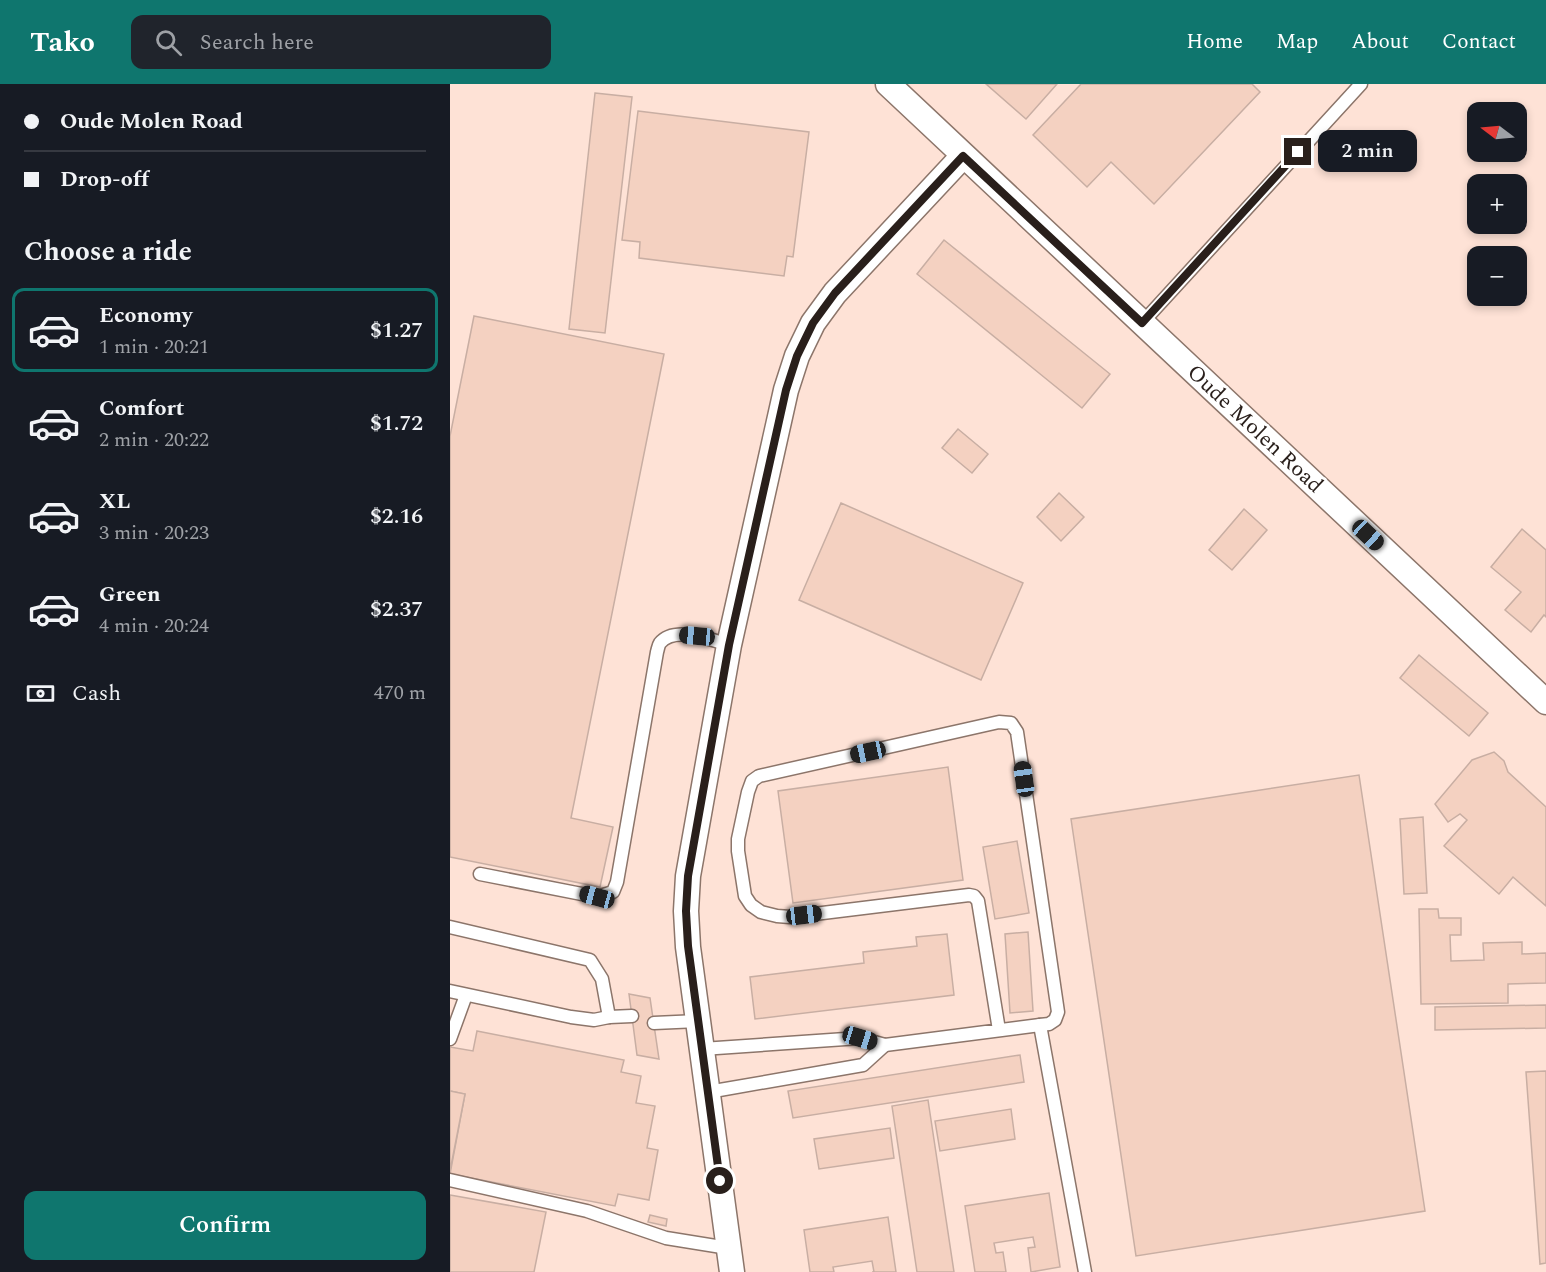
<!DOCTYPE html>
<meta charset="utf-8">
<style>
body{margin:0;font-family:Spectral,serif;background:#20242c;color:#f1f3f6;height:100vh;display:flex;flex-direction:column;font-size:22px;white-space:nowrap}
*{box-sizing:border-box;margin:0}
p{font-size:20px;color:#9ea1a6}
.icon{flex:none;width:33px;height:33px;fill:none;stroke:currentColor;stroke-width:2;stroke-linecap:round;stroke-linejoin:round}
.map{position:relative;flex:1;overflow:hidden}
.drawer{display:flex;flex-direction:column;background:#171b24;width:450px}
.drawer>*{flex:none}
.banner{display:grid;align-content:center;height:132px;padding:0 24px;background:#171b24}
.needle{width:39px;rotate:286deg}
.fabs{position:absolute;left:1017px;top:18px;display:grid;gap:12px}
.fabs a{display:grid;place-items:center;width:60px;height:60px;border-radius:12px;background:#171b24;box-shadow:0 3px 9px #0003;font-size:30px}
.end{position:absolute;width:27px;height:27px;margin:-14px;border:8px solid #291f1b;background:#fff;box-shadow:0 0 0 3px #fff}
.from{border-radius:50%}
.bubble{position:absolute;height:42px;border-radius:12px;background:#171b24;box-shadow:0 3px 9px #0003;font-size:20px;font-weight:600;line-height:42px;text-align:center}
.car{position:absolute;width:18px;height:36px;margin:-18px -9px;border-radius:8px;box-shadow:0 0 4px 2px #0007;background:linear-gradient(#222 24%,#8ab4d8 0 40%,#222 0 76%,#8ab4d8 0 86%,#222 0)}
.banner b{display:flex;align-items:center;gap:21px;height:57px;font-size:22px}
.banner b+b{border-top:2px solid #363941}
.banner i{width:15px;height:15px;background:#f1f3f6}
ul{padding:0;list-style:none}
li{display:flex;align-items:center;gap:18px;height:84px;margin:0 12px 9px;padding:0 12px;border:3px solid transparent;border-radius:12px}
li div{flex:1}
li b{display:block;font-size:22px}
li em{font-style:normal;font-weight:600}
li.current{border-color:#0f766e}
li>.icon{width:54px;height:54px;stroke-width:1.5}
h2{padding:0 24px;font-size:27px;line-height:72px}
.pay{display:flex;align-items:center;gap:15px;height:66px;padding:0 24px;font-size:22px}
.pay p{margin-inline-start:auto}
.button{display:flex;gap:12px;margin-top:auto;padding:12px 24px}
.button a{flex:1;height:69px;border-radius:12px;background:#0f766e;color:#fff;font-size:24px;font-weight:600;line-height:69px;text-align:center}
header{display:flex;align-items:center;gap:36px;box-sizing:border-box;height:84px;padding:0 30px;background:#0f766e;color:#fff}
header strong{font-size:28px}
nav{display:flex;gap:33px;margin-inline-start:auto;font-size:21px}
.search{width:420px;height:54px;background:#20242c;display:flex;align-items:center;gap:15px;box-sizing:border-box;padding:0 21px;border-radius:12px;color:#9ea1a6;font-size:22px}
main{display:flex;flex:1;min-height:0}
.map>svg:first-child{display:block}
.built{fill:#fee2d6;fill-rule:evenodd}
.building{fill:#f4d1c1;stroke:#c8aea3;stroke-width:1.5}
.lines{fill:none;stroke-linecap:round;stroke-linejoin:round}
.service-casing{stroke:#8c756a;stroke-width:15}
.minor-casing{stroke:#8c756a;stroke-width:27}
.service{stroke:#fff;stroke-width:12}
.minor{stroke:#fff;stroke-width:24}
.route{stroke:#291f1b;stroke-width:8}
.labels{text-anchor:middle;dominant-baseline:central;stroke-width:5;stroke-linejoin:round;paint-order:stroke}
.street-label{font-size:22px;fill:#291f1b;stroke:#fff}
</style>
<header>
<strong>Tako</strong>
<div class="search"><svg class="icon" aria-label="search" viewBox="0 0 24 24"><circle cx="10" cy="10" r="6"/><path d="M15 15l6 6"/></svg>Search here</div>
<nav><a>Home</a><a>Map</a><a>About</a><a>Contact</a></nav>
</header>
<main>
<section class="drawer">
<div class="banner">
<b><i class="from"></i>Oude Molen Road</b>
<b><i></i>Drop-off</b>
</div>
<h2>Choose a ride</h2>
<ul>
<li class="current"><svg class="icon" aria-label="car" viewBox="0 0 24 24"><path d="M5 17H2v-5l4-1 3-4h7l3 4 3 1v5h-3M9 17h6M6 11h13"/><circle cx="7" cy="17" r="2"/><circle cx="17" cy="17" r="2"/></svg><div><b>Economy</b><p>1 min · 20:21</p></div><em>$1.27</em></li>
<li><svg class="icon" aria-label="car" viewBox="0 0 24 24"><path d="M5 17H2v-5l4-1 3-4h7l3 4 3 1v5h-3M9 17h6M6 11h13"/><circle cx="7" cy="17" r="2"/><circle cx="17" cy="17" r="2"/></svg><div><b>Comfort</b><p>2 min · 20:22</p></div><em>$1.72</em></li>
<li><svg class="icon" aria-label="car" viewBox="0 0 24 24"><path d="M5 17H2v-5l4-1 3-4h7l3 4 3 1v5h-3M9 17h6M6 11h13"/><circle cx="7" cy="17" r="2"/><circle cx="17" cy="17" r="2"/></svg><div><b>XL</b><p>3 min · 20:23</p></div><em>$2.16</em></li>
<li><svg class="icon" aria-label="car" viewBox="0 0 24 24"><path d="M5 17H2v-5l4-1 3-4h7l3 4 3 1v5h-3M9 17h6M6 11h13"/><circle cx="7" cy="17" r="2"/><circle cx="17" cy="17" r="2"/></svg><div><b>Green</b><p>4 min · 20:24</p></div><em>$2.37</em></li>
</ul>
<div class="pay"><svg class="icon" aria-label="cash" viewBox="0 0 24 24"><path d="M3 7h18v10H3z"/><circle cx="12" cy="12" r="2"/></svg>Cash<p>470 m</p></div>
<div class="button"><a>Confirm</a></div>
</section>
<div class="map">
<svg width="1096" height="1188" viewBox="0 0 1096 1188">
<rect width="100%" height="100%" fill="#ffeee7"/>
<!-- built -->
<path class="built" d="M0,0H1096V1188H0ZM1028,28H1066V68H1028ZM1028,100H1066V140H1028ZM1028,172H1066V212H1028Z"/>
<!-- building -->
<g class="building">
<polygon points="536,0 607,0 576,35"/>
<polygon points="631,0 802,0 810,8 704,120 661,78 637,103 583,51"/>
<polygon points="145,9 182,13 155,249 119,245"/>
<polygon points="188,27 359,48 343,173 337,172 334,192 189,174 190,158 172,156"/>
<polygon points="494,156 660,290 632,324 467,190"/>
<polygon points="24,232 214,270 121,734 163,743 150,803 0,773 0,352"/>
<polygon points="508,345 538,370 522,389 492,364"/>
<polygon points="609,409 634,433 611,457 587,433"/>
<polygon points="391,419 573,499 531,596 349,516"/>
<polygon points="794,425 817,446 782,486 759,466"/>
<polygon points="1072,445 1096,466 1096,533 1094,531 1081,548 1055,526 1071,508 1041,483"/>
<polygon points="969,571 1038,629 1019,652 950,594"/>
<polygon points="1044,668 1054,677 1058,688 1096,723 1096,822 1063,793 1049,810 994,762 1017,736 1010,730 998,738 985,720 1022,676"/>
<polygon points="498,683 513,796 343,819 328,707"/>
<polygon points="909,691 975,1127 686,1172 621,735"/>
<polygon points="973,733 977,809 954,810 950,735"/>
<polygon points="567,757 579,829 545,835 533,763"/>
<polygon points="969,825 988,825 989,834 1011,834 1011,851 1000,851 1001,877 1034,876 1033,859 1072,858 1072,870 1096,869 1096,899 1058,900 1058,919 971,920"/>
<polygon points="578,848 583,927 560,929 555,850"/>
<polygon points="497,850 504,911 305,935 300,893 414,879 413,868 467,862 466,853"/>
<polygon points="179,910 200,914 209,975 187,971"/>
<polygon points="1096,921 1096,944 985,946 985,923"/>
<polygon points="27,947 174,976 171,988 191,992 186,1019 205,1022 197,1064 208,1066 199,1116 168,1110 165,1122 0,1090 15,1010 0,1007 0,963 23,967"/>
<polygon points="570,971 574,998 343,1034 338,1007"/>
<polygon points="1096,987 1096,1179 1090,1180 1076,988"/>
<polygon points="0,1007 15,1010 0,1087"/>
<polygon points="478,1016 504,1188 467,1188 442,1022"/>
<polygon points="561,1025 565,1055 490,1067 485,1037"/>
<polygon points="440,1044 444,1074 369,1085 364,1055"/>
<polygon points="599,1109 610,1183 581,1188 578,1164 585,1163 583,1153 544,1159 546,1169 553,1168 556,1188 525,1188 515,1122"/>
<polygon points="0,1111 96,1128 84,1188 0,1188"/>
<polygon points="200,1131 217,1135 216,1142 198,1138"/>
<polygon points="438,1133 446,1188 422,1188 424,1188 422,1177 383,1183 384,1188 360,1188 354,1146"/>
</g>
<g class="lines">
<defs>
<g id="service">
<polyline points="692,239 911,0"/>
<path d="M30,790L147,813L163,808L167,798L207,568C208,565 208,562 210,559C224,541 262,556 279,561"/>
<polyline points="0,843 140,876 152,895 159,933"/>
<polyline points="0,907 121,933 144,936 159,933 182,932"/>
<polyline points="204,939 248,937"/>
<polyline points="590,941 635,1188"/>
<polyline points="0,955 16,911"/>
<polyline points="252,965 410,954 435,961 590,941 599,940 605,936 608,928 567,648 561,639 549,638 309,692 302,697 298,708 288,755 288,767 295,812 301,821 311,828 327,832 340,833 519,811 524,812 528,817 549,946"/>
<polyline points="258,1008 413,981 435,961"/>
<polyline points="0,1096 137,1127 216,1154 278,1164"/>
</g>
<g id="minor">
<polyline points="438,0 1096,618"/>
<polyline points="282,1188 238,863 236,827 238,792 279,561 336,306 347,272 363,239 385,209 513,72"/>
</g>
</defs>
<!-- service casing -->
<use href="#service" class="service-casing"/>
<!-- minor casing -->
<use href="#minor" class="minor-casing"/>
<!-- service -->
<use href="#service" class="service"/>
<!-- minor -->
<use href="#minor" class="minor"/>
</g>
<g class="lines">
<!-- route -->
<polyline class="route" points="270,1097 238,862 236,827 238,792 279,561 336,306 347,272 363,239 385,209 513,72 692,239 848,68"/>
</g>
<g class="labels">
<!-- street labels -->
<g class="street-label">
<text transform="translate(805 345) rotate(43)">Oude Molen Road</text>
</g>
</g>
</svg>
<div class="fabs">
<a><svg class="needle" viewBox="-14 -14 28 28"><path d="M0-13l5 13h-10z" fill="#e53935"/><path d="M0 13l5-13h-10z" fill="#9ea1a6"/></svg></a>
<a>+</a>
<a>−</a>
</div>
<i class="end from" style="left:270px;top:1097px"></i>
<i class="end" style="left:848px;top:68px"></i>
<div class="bubble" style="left:868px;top:46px;width:99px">2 min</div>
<i class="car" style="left:918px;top:451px;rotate:133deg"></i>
<i class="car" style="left:247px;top:552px;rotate:275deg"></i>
<i class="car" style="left:418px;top:668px;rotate:258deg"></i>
<i class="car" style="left:574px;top:695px;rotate:352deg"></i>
<i class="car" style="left:147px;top:813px;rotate:285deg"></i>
<i class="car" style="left:354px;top:831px;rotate:83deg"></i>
<i class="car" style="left:410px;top:954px;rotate:107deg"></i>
</div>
</main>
